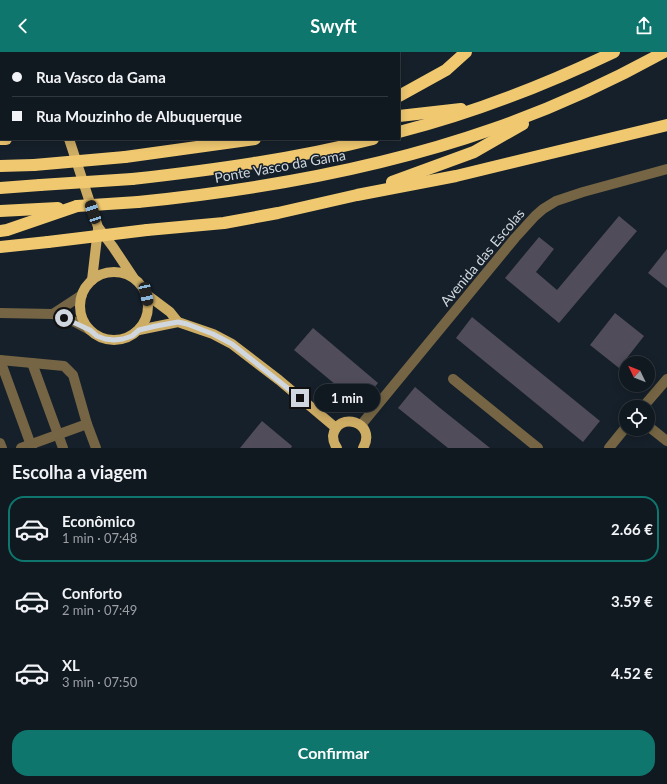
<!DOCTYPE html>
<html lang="pt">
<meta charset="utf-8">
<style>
body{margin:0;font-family:Lato,sans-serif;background:#1e252d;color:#f1f3f6;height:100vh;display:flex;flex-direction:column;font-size:15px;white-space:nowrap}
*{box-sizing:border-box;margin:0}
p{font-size:13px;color:#9ca0a5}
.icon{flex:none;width:22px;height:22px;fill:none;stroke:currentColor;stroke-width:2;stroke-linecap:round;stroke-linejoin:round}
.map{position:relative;height:396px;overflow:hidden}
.details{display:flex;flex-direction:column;background:#101820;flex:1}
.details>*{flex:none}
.guide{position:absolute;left:0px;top:0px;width:400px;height:88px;box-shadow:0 2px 10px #0003,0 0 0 1px #30373e;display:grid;align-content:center;height:88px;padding:0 12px;background:#101820}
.needle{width:26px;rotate:313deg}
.tools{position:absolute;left:619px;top:304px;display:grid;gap:8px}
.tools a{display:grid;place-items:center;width:36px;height:36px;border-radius:50%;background:#101820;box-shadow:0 2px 10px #0003,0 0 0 1px #30373e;font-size:20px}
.end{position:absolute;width:18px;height:18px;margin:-9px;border:5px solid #d0d7de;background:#111;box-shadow:0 0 0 2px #111}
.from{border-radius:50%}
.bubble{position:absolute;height:28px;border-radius:14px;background:#101820;box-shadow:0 2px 10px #0003,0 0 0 1px #30373e;font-size:13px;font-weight:700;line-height:28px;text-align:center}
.car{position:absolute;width:12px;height:24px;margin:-12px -6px;border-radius:5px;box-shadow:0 0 3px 1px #0007;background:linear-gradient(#222 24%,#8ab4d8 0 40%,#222 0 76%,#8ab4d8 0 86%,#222 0)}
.guide b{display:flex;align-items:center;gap:14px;height:38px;font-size:15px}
.guide b+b{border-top:1px solid #30373e}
.guide i{width:10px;height:10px;background:#f1f3f6}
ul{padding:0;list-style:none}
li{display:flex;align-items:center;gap:12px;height:66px;margin:0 8px 6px;padding:0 4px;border:2px solid transparent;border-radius:16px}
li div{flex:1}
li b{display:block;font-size:15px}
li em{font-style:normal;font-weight:700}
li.on{border-color:#0f766e}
li>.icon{width:36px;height:36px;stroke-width:1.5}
h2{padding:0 12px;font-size:18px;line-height:48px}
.button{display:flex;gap:8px;margin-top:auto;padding:8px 12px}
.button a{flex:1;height:46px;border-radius:16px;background:#0f766e;color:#fff;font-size:16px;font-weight:700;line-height:46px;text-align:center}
header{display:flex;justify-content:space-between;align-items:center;height:52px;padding:0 12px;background:#0f766e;color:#fff;font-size:18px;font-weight:700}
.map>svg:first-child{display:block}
.industrial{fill:#322028}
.building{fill:#514c5a}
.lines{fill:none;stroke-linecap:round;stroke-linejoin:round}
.minor{stroke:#756544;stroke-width:10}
.major{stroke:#cdac64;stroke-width:10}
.highway{stroke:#f0c870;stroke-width:12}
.highway-bridge{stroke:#f0c870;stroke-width:12}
.route{stroke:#d0d7de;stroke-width:5}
.labels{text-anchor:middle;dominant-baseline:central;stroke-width:3;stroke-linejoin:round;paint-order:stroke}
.street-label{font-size:14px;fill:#d0d7de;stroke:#16202a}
</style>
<header><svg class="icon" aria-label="back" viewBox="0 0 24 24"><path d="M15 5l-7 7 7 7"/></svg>Swyft<svg class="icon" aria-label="share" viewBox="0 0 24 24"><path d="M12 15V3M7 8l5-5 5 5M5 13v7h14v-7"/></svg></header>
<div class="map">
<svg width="667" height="396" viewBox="0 0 667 396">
<rect width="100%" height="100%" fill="#16202a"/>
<!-- industrial -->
<polygon class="industrial" points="54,0 356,0 354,1"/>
<!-- building -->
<g class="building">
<polygon points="619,164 637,179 559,271 505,226 539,185 554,197 536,220 557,238"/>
<polygon points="667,197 667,236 648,221"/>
<polygon points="615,261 644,284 619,316 590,293"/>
<polygon points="472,265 600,369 583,390 456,286"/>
<polygon points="313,276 378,331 360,353 294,298"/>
<polygon points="415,335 440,356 490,396 448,396 398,356"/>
<polygon points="262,369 292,394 291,396 240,396"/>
</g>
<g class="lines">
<!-- minor -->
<g class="minor">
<polyline points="174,0 174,1"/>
<polyline points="338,1 339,0"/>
<polyline points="0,261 53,262 75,270 90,278"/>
<polyline points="53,262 82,243"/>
<polyline points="0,308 64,314 73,323 87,372 96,396"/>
<polyline points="0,308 32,396"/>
<polyline points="32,311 63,396"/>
<polyline points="453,327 538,396"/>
<polyline points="643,355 667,327"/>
<polyline points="361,373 515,186 535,164 543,157 556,149 583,140 667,117"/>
<polyline points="648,374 667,389"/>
<polyline points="0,391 2,396"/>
<polyline points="21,396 87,372"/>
<polyline points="609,396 626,375"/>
</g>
<!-- major -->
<g class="major">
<polyline points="43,0 44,1"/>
<polyline points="69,87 98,175 113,195 133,225"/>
<circle cx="114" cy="254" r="34"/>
<polyline points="92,228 98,177"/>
<polyline points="146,242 170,260 178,270"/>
<polyline points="139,278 178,270 213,282 232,292 279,328 336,376"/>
<path d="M337,396C334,392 333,389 333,384C337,358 378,370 363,396"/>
</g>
<!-- highway -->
<g class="highway">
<polyline points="387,1 389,0"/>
<polyline points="399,44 446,18 466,0"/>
<polyline points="399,64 461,57"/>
<path d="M399,80C474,61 545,33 614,0"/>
<polyline points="0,87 6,87"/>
<polyline points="125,105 255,87"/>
<polyline points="0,114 34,113"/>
<path d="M132,127C213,118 294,107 373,87"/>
<polyline points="392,130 474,100 523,72"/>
<polyline points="0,136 40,133"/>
<path d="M138,150C258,138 379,117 493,77C553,56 610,30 664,0"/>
<polyline points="0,159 58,156"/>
<polyline points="147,178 224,171 278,161 357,143 456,124 667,73"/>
<polyline points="0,179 7,178 77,154"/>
<polyline points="0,195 48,190"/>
</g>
<!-- highway-bridge -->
<g class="highway-bridge">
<polyline points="34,113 125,105"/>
<polyline points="40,133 132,127"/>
<polyline points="77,154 138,150"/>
<polyline points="48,190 147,178"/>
</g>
</g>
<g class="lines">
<!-- route -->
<polyline class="route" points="64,266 90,278 97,284 105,287 114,288 123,287 132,284 139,278 156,274 178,270 187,272 213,282 232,292 300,346"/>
</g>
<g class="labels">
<!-- street labels -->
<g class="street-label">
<text transform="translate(280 114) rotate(-10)">Ponte Vasco da Gama</text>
<text transform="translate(482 205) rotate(-50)">Avenida das Escolas</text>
</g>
</g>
</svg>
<div class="tools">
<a><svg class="needle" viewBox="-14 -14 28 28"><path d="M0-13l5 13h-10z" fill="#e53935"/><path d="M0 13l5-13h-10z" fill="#9ca0a5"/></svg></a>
<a><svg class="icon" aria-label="locate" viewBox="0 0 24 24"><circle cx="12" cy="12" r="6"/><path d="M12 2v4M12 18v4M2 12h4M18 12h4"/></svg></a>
</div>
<i class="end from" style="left:64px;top:266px"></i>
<i class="end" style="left:300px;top:346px"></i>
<div class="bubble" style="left:314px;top:332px;width:66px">1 min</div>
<i class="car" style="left:93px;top:160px;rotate:342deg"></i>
<i class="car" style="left:146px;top:242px;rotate:168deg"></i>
<div class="guide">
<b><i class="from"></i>Rua Vasco da Gama</b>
<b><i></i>Rua Mouzinho de Albuquerque</b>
</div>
</div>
<section class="details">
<h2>Escolha a viagem</h2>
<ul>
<li class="on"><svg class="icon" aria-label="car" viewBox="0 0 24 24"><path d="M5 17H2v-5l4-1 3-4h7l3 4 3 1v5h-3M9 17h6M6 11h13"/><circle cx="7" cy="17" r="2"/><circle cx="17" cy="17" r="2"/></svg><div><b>Econômico</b><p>1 min · 07:48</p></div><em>2.66 €</em></li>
<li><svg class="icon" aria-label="car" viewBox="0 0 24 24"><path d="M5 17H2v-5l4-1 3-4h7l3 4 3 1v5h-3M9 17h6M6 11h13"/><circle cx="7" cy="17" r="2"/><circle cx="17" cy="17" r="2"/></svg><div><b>Conforto</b><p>2 min · 07:49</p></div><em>3.59 €</em></li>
<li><svg class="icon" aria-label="car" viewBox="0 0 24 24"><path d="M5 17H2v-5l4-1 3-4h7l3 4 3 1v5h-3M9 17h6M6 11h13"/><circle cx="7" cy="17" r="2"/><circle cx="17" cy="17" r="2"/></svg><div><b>XL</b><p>3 min · 07:50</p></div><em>4.52 €</em></li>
</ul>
<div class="button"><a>Confirmar</a></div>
</section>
